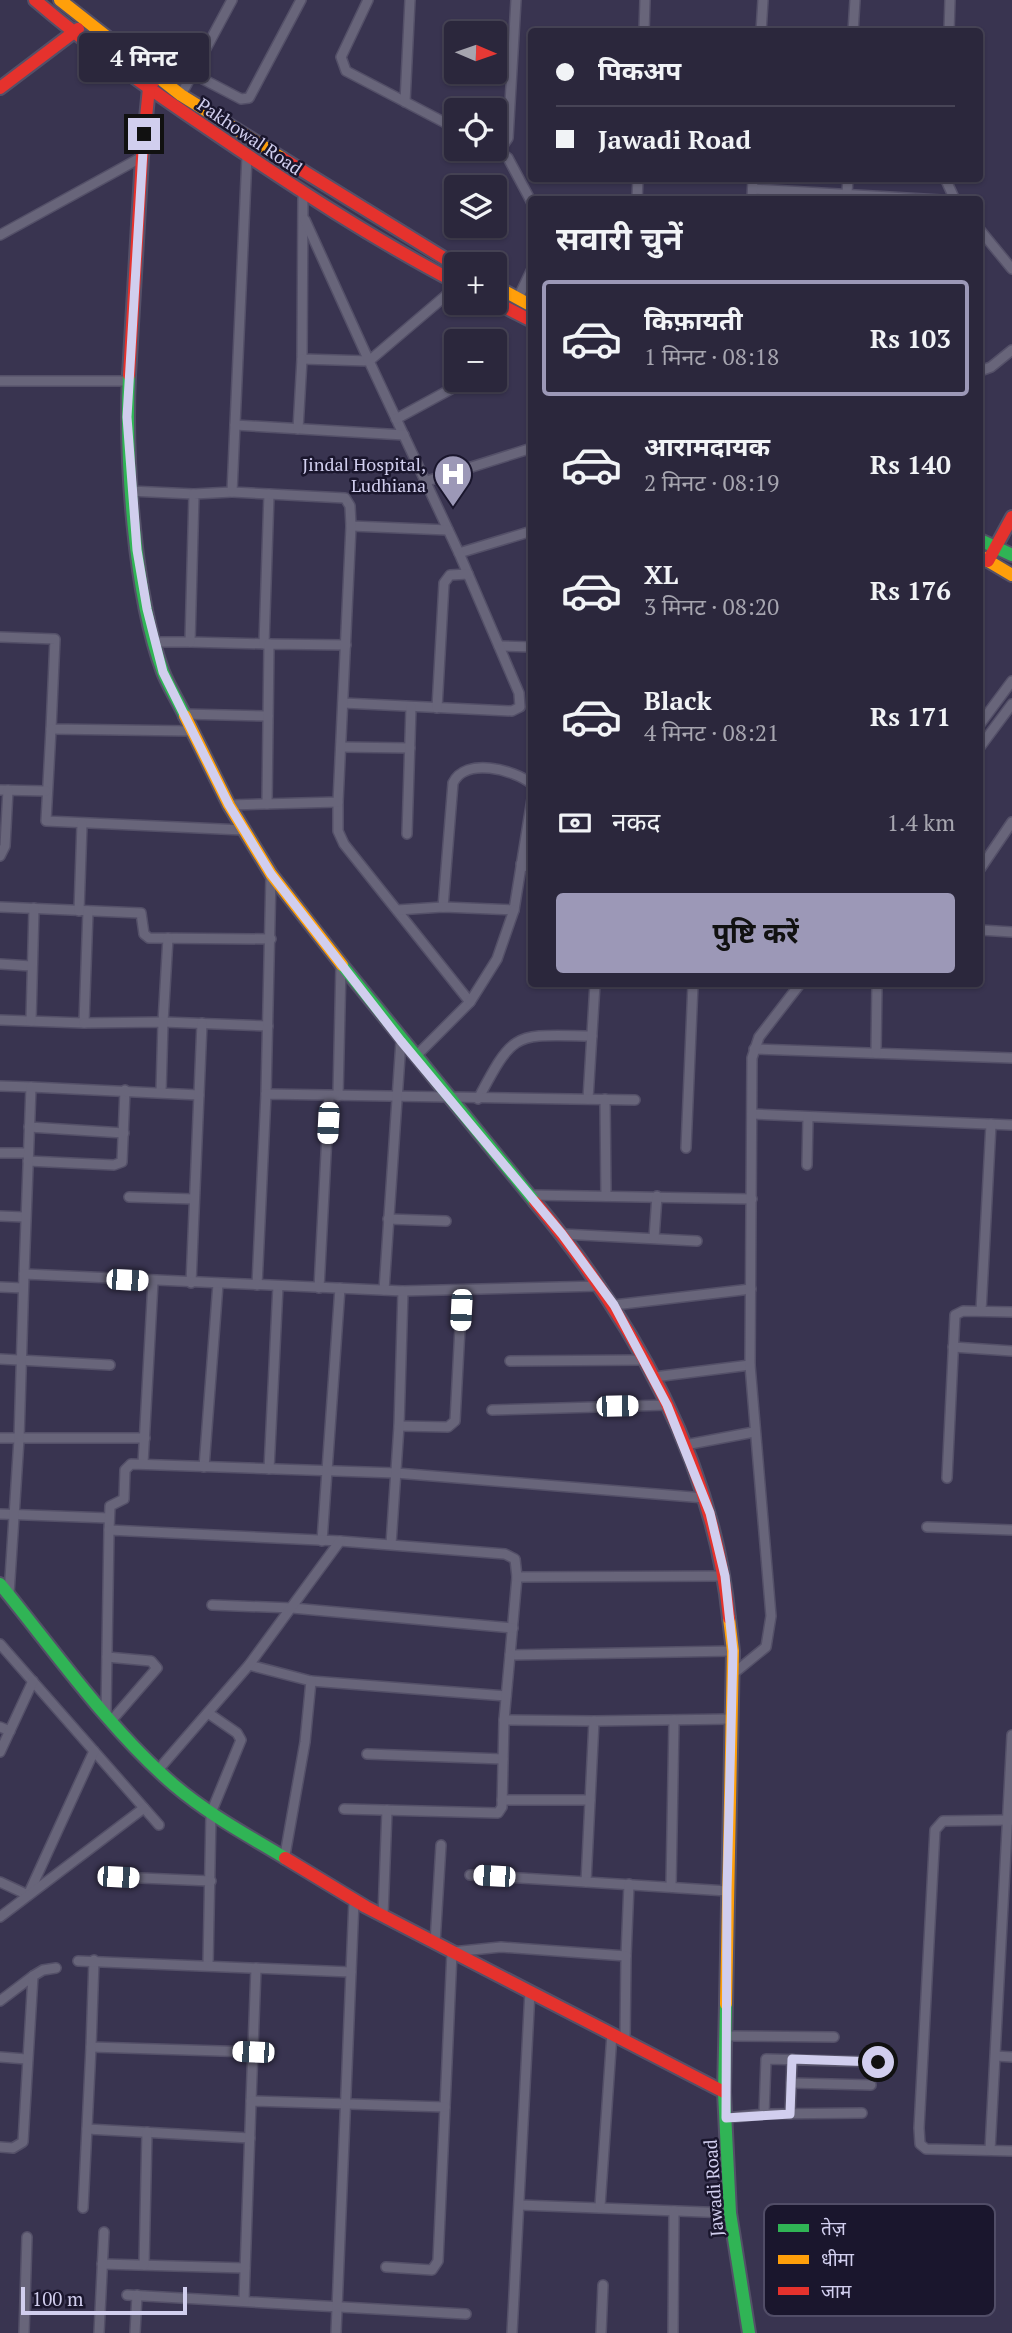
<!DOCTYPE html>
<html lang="hi">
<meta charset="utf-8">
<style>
body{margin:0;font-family:"PT Serif","Noto Sans Devanagari",serif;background:#373347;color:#f1f3f6;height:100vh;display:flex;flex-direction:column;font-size:26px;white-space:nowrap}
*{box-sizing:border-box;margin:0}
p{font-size:23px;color:#a6a5af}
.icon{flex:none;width:38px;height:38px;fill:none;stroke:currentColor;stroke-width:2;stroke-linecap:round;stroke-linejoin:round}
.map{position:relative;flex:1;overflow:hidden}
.drawer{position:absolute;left:528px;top:196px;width:455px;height:791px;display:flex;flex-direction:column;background:#2b273c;border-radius:7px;box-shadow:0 2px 5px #0004,0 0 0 2px #474456}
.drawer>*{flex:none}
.banner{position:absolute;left:528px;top:28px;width:455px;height:154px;border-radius:7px;box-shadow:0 2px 5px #0004,0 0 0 2px #474456;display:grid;align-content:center;height:154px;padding:0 28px;background:#2b273c}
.needle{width:46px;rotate:92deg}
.buttons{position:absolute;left:444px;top:21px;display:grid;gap:14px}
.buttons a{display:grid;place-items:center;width:63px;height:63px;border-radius:7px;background:#2b273c;box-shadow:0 2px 5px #0004,0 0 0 2px #474456;font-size:35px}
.scale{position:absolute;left:21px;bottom:18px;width:166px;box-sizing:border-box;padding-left:7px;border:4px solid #d1ceee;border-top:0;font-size:19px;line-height:24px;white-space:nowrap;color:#d1ceee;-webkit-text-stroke:5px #1a162d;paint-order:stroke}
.end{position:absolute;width:32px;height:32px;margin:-16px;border:9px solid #d1ceee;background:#111;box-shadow:0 0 0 4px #111}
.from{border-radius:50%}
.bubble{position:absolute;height:49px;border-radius:7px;background:#2b273c;box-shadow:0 2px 5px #0004,0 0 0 2px #474456;font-size:23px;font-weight:700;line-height:49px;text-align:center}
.car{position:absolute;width:21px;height:42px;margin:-21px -10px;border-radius:9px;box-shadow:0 0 5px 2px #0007;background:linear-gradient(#fff 24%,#345 0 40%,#fff 0 76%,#345 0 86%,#fff 0)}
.banner b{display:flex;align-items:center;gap:24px;height:66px;font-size:26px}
.banner b+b{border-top:2px solid #474456}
.banner i{width:18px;height:18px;background:#f1f3f6}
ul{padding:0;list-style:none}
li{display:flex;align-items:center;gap:21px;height:116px;margin:0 14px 10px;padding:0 14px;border:4px solid transparent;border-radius:7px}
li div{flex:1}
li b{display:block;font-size:26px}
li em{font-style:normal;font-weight:700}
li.current{border-color:#9c98b7}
li>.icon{width:63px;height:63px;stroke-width:1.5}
h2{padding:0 28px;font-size:32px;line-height:84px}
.pay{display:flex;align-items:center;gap:18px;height:77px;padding:0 28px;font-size:26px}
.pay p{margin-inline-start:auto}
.cta{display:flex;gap:14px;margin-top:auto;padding:14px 28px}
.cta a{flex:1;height:80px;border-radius:7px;background:#9c98b7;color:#111;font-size:28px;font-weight:700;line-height:80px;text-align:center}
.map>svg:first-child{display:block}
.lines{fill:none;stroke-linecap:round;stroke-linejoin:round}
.street-casing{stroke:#545068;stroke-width:12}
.fast-casing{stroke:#545068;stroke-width:16}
.slow-casing{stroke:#545068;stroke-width:16}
.jam-casing{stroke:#545068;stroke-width:16}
.street{stroke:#68657a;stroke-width:9}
.fast{stroke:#30b455;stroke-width:12}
.slow{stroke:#ff9f0a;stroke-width:12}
.jam{stroke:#e5322d;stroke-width:12}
.route{stroke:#d1ceee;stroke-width:9}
.labels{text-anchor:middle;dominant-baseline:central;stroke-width:5;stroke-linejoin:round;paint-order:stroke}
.street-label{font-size:18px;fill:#d1ceee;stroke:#1a162d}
.poi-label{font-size:18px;fill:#d1ceee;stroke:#1a162d;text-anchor:end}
.key{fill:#1a162d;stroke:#514d67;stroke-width:2}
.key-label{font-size:19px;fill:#d1ceee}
</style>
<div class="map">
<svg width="1012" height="2333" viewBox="0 0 1012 2333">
<rect width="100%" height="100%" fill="#393450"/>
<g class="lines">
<defs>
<g id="street">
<polyline points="368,0 341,57 346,71 457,129"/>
<polyline points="644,32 645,0"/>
<polyline points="761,32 763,0"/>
<polyline points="853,32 855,0"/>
<polyline points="949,32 950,0"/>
<polyline points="195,75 241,99 249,98 301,0"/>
<polyline points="181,95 232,0"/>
<polyline points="405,102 410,0"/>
<polyline points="495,149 508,158 532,203"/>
<polyline points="499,151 508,138 516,0"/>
<polyline points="945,178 955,200"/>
<polyline points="753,189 941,200"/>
<polyline points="847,193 848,178"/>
<polyline points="303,194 302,359 369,361 459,553 532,531"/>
<polyline points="637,200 638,178"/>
<polyline points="752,200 753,178"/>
<polyline points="305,220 369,361 457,286"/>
<polyline points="980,230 1012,269"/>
<polyline points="0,235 142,157"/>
<polyline points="518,298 532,269"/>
<polyline points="980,371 991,367 1012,350"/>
<polyline points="0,381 127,381"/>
<polyline points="396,419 464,382"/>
<polyline points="235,425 404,435"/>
<polyline points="298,429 302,359"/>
<polyline points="427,481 532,448"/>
<polyline points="130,491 194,494"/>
<polyline points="232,492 194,494 190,642 269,644"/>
<polyline points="351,526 448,530"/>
<polyline points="0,637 55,639 51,729 191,731"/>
<polyline points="155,642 190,642"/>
<polyline points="264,644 269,494"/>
<polyline points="499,646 532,647"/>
<polyline points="343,703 512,711 520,707 519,693 459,553"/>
<polyline points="437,708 444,583 450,575 468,574"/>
<polyline points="183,714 268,716"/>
<polyline points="980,724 1012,681"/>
<polyline points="51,729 46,821 243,830"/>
<polyline points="341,747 410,748"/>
<polyline points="980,747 1012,704"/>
<polyline points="0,790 46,791"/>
<polyline points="338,802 338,831 344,844 470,1002 415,1057"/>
<polyline points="267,804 269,644 346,645"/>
<polyline points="229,805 338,802 351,526 350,506 345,498 232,492 247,156"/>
<polyline points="407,834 411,707"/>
<polyline points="0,856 5,846 8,790"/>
<polyline points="521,864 532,869"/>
<polyline points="980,869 1012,822"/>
<polyline points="0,907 141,913 144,934 149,938 271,939"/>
<path d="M443,907L453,783C465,757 513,769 532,784"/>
<polyline points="397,910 443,907 514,910 532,799"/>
<polyline points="79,911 82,824"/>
<polyline points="980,930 1012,932"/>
<polyline points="168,938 163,1022 268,1026"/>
<polyline points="0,964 31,966"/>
<polyline points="470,1002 497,959 514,910"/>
<polyline points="0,1020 84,1023 88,911"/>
<polyline points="31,1021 34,908"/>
<polyline points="84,1023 163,1022 161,1092"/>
<polyline points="754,1049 1012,1058"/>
<polyline points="876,1053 877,984"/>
<polyline points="0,1086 31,1087"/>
<polyline points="266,1094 271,874"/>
<polyline points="338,1096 341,964"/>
<path d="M478,1099C515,1029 514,1035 592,1036"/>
<polyline points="588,1099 595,984"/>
<polyline points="605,1099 606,1196"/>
<polyline points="752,1114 1012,1125"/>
<polyline points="29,1127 124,1133"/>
<polyline points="686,1148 693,984"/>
<polyline points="0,1153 28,1153"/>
<polyline points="28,1161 114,1165 122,1162 125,1090"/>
<polyline points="807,1165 808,1117"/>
<polyline points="530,1195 752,1199"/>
<polyline points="129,1197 194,1199"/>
<polyline points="0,1216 24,1217"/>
<polyline points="388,1219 446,1221"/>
<polyline points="562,1234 697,1241"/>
<polyline points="654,1238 657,1196"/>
<polyline points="24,1274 31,1087 199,1095"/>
<polyline points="191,1283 202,1023"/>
<polyline points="257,1285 266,1094 635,1100"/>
<polyline points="0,1287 23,1288"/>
<polyline points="319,1288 329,1096"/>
<polyline points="384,1290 401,1041"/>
<polyline points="614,1305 751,1289"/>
<polyline points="981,1311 991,1124"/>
<polyline points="953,1347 1012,1351"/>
<polyline points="0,1359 110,1365"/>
<polyline points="510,1361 645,1360"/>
<polyline points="654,1377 750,1365"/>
<polyline points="492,1410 667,1405"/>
<polyline points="399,1426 448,1427 455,1421 462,1290"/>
<polyline points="0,1438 145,1438"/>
<polyline points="685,1445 754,1432"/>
<polyline points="143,1463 153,1282"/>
<polyline points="204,1467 218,1284"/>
<polyline points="269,1469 278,1286"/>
<polyline points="947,1478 955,1315 963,1311 1012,1312"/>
<polyline points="0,1514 109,1518"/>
<polyline points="927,1527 1012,1530"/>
<polyline points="109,1530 110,1506 124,1499 125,1470 131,1464 396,1473 705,1498"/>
<polyline points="322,1541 340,1288"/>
<polyline points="391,1544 399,1426 403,1291"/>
<polyline points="517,1577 510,1655 733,1651"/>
<polyline points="9,1594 19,1439 24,1274 403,1291 601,1286"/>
<polyline points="212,1605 292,1608 513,1628"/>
<polyline points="0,1644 159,1825"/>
<polyline points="107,1657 151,1661 157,1668 112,1720"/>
<polyline points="249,1665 311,1681 506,1696"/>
<polyline points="734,1673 766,1647 771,1616 750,1365 752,1058 759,1037 800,984"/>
<polyline points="106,1713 109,1530 340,1541 505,1554 515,1559 517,1577 725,1576"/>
<polyline points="208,1713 237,1733 241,1740 211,1813 208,1965"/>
<polyline points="504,1720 594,1721"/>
<polyline points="0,1727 10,1731"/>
<polyline points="0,1752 33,1681"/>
<polyline points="367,1754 503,1759"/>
<polyline points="158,1770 249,1665 340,1541"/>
<polyline points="502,1800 590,1800"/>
<polyline points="344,1809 498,1813 502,1807 504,1720 510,1655"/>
<polyline points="1012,1820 943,1821 935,1830 919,2128 920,2144 926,2149 1012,2151"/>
<polyline points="285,1855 305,1742 311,1681"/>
<polyline points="470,1875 586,1882 594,1721 731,1719"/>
<polyline points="118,1877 211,1881"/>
<polyline points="0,1882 28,1895 94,1751"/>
<polyline points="586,1882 727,1891"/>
<polyline points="671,1887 674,1720"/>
<polyline points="383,1915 387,1810"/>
<polyline points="0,1917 144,1808"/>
<polyline points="435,1943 441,1845"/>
<polyline points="626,1956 629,1884"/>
<polyline points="94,1960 91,2047 253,2052"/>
<polyline points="78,1961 351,1972"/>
<polyline points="0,2001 33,1976"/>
<polyline points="725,2036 834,2037"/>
<polyline points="996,2056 1012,2057"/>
<polyline points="0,2057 26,2059"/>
<polyline points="791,2083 871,2085"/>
<polyline points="251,2101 256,1968"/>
<polyline points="764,2114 862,2113"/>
<polyline points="790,2114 792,2059"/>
<polyline points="726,2118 764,2114 766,2059 878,2062"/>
<polyline points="87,2129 250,2138"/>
<polyline points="0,2147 13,2148 23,2142 33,1976 43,1970 56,1968"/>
<polyline points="990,2150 1012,1735"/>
<polyline points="520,2205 730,2213"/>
<polyline points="600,2206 612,2034"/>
<polyline points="83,2208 91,2047"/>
<polyline points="102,2264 245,2268"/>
<polyline points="144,2265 147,2132"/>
<polyline points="386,2267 432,2270 438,2261 452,1952 501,1947 626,1956 625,2040"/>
<polyline points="127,2295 466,2314"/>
<polyline points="244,2300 251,2101 445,2107"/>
<polyline points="24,2333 27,2237"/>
<polyline points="99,2333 104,2232"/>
<polyline points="135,2333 137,2295"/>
<polyline points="336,2333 354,1900"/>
<polyline points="512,2333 530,1991"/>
<polyline points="601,2333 603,2285"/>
<polyline points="673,2333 674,2211"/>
</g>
<g id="fast">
<path d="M129,375C125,458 134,594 163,672C169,687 178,701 185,716"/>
<polyline points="980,540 1012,555"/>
<polyline points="342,965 535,1202"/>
<path d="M0,1584C54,1650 109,1729 174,1785C208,1814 247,1835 285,1858"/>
<polyline points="726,2004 724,2092 730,2213 749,2333"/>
</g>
<g id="slow">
<polyline points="60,0 181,95 282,158"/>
<polyline points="495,286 532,306"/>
<polyline points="980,556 1012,575"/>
<polyline points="185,716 229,805 271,874 342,965"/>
<polyline points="726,2004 733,1651 729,1618"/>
</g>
<g id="jam">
<path d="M35,0C92,49 153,92 216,134C294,187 373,239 457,283"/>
<polyline points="0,88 78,29"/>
<polyline points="282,158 457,266"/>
<polyline points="495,302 532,321"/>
<polyline points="129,375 142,157 149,88 157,76"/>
<polyline points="988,561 1012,517"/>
<path d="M535,1202C634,1320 713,1462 729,1618"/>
<polyline points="285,1858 366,1907 724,2092"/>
</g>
</defs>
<!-- street casing -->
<use href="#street" class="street-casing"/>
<!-- fast casing -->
<use href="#fast" class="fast-casing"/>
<!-- slow casing -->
<use href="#slow" class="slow-casing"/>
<!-- jam casing -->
<use href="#jam" class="jam-casing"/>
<!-- street -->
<use href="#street" class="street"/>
<!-- fast -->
<use href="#fast" class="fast"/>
<!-- slow -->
<use href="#slow" class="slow"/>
<!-- jam -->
<use href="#jam" class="jam"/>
</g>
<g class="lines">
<!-- route -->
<polyline class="route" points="144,134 127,417 137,550 147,609 163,672 229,805 271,874 401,1041 562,1234 614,1305 667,1405 710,1513 725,1576 733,1651 727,1891 726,2118 790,2114 792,2059 878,2062"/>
</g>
<!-- icons -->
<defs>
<symbol id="hospital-pin" viewBox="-11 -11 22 30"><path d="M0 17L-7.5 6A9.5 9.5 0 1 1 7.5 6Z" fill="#9c98b7" stroke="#1a162d"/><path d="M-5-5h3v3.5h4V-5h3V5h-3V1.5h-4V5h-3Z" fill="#fff"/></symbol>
</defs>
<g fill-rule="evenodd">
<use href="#hospital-pin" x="431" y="452" width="44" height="60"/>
</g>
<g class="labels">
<!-- street labels -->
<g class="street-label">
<text transform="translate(250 136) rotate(34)">Pakhowal Road</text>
<text transform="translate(713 2188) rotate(-94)">Jawadi Road</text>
</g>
<!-- poi labels -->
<g class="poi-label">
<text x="426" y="464">Jindal Hospital,<tspan x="426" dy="21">Ludhiana</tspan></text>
</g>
</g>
<!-- legend -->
<rect x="764" y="2204" width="231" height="112" rx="10" class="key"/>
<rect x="778" y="2224" width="31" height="8" fill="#30b455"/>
<rect x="778" y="2255" width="31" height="9" fill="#ff9f0a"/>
<rect x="778" y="2287" width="31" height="8" fill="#e5322d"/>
<g class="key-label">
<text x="821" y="2235">तेज़</text>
<text x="821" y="2266">धीमा</text>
<text x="821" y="2298">जाम</text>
</g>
</svg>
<div class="buttons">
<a><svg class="needle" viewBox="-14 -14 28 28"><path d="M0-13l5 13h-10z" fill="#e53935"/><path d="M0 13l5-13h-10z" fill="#a6a5af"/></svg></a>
<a><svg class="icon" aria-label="locate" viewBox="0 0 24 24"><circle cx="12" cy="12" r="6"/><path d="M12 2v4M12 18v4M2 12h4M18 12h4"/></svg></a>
<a><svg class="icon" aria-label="layers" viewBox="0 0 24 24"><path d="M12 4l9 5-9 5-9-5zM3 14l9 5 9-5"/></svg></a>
<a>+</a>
<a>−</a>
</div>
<div class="scale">100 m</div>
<i class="end from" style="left:878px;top:2062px"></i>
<i class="end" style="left:144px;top:134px"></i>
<div class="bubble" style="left:79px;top:33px;width:130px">4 मिनट</div>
<i class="car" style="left:328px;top:1123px;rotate:183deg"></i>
<i class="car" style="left:127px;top:1280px;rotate:93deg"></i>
<i class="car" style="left:461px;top:1310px;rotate:183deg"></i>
<i class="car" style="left:617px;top:1406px;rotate:89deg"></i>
<i class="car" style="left:494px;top:1876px;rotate:273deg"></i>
<i class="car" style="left:118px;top:1877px;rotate:93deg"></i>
<i class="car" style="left:253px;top:2052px;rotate:272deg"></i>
<div class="banner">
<b><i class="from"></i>पिकअप</b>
<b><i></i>Jawadi Road</b>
</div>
<section class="drawer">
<h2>सवारी चुनें</h2>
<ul>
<li class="current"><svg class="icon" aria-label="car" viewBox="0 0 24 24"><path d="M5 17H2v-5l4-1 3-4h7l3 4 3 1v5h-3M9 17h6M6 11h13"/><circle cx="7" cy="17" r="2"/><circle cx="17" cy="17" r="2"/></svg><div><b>किफ़ायती</b><p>1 मिनट · 08:18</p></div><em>Rs 103</em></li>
<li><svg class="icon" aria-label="car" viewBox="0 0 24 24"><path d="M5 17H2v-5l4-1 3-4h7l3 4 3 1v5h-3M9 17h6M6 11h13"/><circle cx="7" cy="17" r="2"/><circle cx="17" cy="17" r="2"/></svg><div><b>आरामदायक</b><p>2 मिनट · 08:19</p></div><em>Rs 140</em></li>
<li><svg class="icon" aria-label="car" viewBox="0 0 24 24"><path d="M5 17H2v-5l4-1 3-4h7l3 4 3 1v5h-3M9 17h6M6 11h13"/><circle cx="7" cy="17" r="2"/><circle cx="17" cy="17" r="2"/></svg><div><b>XL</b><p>3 मिनट · 08:20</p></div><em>Rs 176</em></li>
<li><svg class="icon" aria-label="car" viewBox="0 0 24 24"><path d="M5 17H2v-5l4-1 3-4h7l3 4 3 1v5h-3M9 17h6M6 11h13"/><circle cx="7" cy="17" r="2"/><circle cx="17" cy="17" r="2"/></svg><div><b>Black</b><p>4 मिनट · 08:21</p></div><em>Rs 171</em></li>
</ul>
<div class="pay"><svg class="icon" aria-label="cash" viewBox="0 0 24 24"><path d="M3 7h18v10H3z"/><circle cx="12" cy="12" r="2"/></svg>नकद<p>1.4 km</p></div>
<div class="cta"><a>पुष्टि करें</a></div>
</section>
</div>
